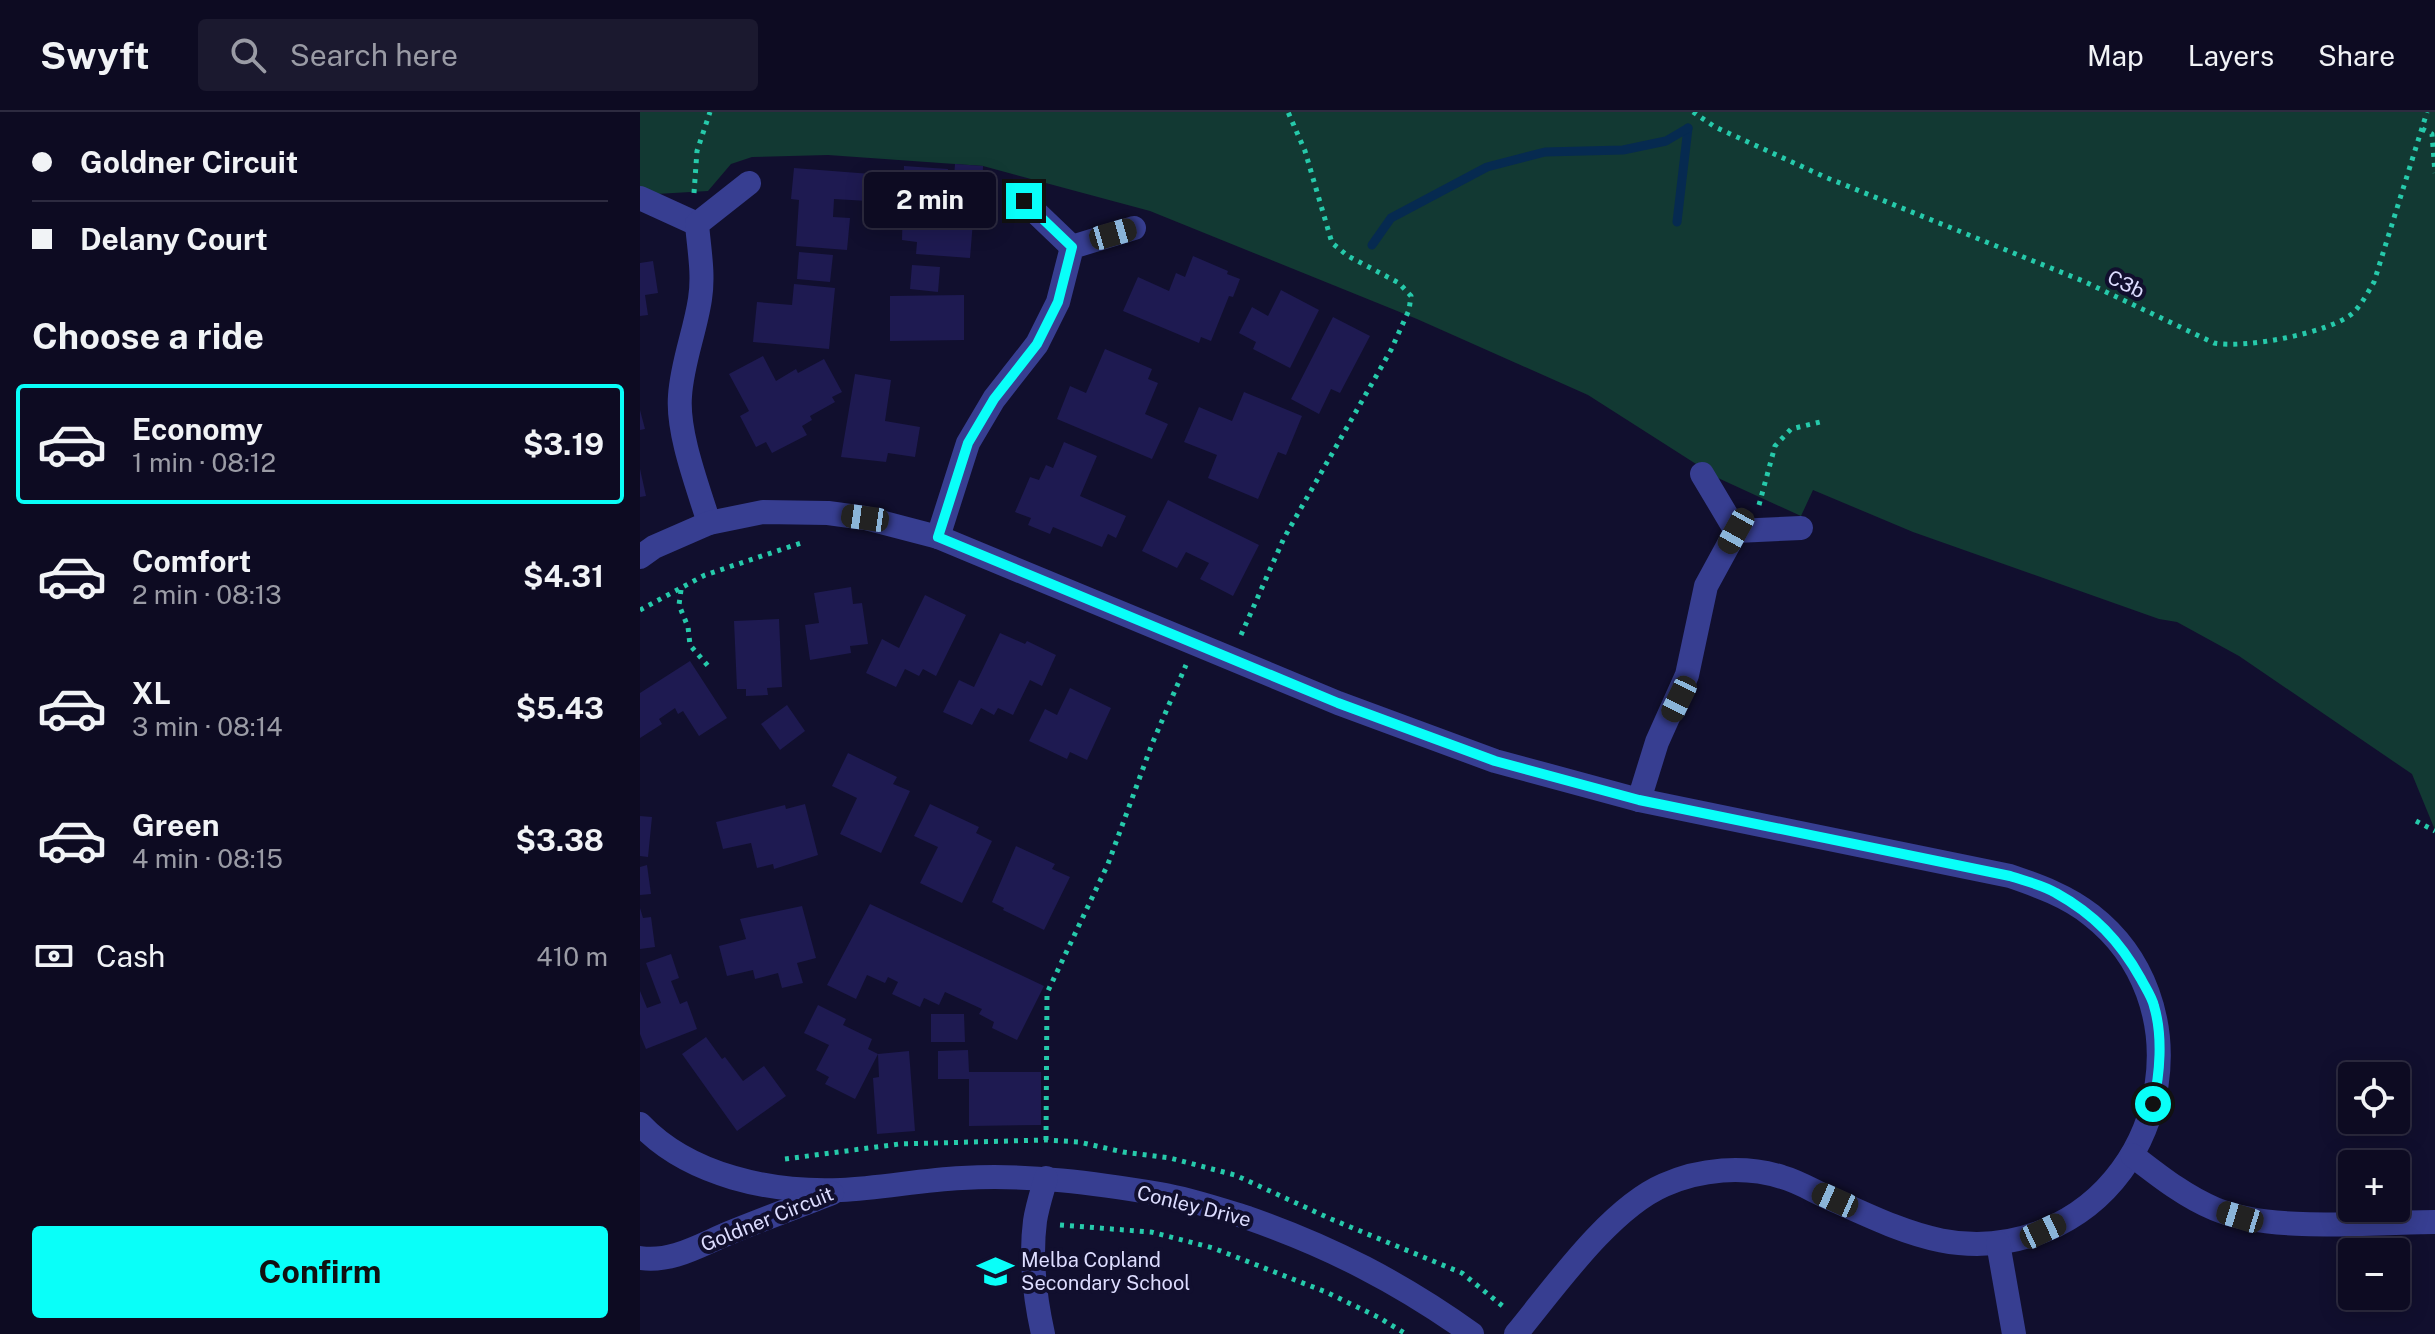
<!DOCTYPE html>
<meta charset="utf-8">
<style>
body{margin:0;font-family:"Public Sans",sans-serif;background:#1b192f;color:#f1f3f6;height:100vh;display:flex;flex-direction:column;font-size:30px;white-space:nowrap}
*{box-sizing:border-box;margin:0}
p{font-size:26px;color:#9a9ba5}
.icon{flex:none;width:44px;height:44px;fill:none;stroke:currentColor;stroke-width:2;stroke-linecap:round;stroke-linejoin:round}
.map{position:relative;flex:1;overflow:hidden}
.sheet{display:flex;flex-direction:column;background:#0d0b22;width:640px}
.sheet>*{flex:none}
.guide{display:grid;align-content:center;height:176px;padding:0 32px;background:#0d0b22}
.tools{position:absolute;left:1698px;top:950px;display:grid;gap:16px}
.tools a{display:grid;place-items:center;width:72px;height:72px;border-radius:8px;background:#0d0b22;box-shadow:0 4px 20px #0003,0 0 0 2px #2d2b40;font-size:40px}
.end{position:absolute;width:36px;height:36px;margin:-18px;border:10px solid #09fff9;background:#111;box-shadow:0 0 0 4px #111}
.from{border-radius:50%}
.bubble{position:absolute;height:56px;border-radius:8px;background:#0d0b22;box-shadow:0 4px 20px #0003,0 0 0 2px #2d2b40;font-size:26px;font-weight:700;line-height:56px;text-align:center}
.car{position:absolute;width:24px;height:48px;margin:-24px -12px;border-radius:10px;box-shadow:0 0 6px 2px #0007;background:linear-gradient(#222 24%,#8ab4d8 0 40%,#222 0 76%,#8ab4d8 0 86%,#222 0)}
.guide b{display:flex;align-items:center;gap:28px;height:76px;font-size:30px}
.guide b+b{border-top:2px solid #2d2b40}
.guide i{width:20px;height:20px;background:#f1f3f6}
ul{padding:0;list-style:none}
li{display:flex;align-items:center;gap:24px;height:120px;margin:0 16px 12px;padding:0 16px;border:4px solid transparent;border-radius:8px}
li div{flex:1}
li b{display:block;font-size:30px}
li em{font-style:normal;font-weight:700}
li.on{border-color:#09fff9}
li>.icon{width:72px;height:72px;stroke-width:1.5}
h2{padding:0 32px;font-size:36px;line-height:96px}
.pay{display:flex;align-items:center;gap:20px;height:88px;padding:0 32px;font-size:30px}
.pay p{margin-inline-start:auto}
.primary-button{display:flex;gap:16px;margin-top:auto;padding:16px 32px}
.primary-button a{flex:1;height:92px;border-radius:8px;background:#09fff9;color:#111;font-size:32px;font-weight:700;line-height:92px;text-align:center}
header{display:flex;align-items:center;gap:48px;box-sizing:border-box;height:112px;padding:0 40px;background:#0d0b22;border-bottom:2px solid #2d2b40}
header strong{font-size:38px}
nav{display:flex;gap:44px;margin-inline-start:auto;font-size:28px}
.search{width:560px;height:72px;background:#1b192f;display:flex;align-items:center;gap:20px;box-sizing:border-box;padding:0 28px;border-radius:8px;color:#9a9ba5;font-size:30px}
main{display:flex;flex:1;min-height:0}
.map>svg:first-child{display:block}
.green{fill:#123933}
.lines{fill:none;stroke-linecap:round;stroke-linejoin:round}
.stream{stroke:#062a50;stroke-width:9}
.building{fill:#1e1a51}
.path{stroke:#26caab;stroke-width:5;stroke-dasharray:4 6;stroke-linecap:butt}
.minor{stroke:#373e91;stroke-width:24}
.route{stroke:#09fff9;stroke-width:10}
.labels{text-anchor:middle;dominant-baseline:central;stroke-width:8;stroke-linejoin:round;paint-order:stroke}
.street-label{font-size:20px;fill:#ddf;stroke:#110f2e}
.poi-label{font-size:20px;fill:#ddf;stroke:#110f2e;text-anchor:start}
</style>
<header>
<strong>Swyft</strong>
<div class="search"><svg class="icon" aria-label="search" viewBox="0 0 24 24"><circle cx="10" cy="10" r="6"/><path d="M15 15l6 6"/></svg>Search here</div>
<nav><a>Map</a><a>Layers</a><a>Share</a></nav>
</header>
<main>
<section class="sheet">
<div class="guide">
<b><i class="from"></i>Goldner Circuit</b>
<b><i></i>Delany Court</b>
</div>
<h2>Choose a ride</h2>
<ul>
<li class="on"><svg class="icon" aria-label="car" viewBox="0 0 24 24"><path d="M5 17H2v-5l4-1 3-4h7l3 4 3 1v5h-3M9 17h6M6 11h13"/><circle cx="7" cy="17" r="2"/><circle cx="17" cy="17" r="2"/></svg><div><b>Economy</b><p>1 min · 08:12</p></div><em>$3.19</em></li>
<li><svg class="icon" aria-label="car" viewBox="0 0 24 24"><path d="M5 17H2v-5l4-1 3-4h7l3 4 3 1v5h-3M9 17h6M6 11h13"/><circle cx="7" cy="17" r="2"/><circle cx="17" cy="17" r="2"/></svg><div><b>Comfort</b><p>2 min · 08:13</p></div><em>$4.31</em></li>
<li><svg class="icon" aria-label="car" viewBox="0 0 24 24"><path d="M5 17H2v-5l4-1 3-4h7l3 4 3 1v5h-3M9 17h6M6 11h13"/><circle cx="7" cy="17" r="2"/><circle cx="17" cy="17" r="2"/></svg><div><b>XL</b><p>3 min · 08:14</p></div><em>$5.43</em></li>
<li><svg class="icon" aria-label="car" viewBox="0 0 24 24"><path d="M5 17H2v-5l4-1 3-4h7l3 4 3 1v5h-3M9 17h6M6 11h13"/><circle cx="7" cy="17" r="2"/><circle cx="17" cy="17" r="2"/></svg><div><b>Green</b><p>4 min · 08:15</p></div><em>$3.38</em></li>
</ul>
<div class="pay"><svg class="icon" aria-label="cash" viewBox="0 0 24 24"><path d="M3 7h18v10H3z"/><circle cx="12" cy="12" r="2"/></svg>Cash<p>410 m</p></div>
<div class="primary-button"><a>Confirm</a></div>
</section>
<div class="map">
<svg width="1795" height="1222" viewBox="0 0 1795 1222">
<rect width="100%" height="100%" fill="#110f2e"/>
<!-- green -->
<polygon class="green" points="0,0 1795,0 1795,718 1772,662 1599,544 1537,510 1519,507 1273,420 1173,378 1161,404 1078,366 948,283 777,207 510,99 343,54 188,43 112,45 91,52 68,79 16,82 0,78"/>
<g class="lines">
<!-- stream -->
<g class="stream">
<polyline points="1037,110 1048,16"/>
<polyline points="732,133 751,106 847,55 905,40 983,38 1026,29 1048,16"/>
</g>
</g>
<!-- building -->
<g class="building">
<polygon points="315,52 343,54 342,97 334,97 330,146 276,142 277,130 262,128 264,54 308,57 306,89 303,88 301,93 299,107 308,108 311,64 314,64"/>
<polygon points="154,56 231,62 228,89 194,87 193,105 210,106 207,138 156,134 159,88 151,87"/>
<polygon points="159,140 193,143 190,170 157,167"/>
<polygon points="553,144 588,159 587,162 600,167 593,185 589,184 571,229 561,225 559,231 483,199 498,165 529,179 536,161 545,165"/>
<polygon points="13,149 18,181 5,183 8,203 0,204 0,151"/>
<polygon points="272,153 300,155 298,180 270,177"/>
<polygon points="154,172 195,176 189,237 113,230 117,190 152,193"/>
<polygon points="641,178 679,198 650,256 613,237 616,230 599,221 612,195 628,204"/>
<polygon points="324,183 324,228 250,229 250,184"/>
<polygon points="693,205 730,224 700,281 691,277 679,302 651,287"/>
<polygon points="465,237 512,257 508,267 518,271 505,302 528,312 512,347 417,307 430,274 446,281"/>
<polygon points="123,244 136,269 156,257 158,261 184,247 202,280 192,285 195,290 170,304 172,308 162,314 167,323 132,341 126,330 116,335 100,304 109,299 89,262"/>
<polygon points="215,262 251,268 245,309 280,315 275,345 248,341 246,350 201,345"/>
<polygon points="604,280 662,304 646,343 638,340 618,387 568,366 577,343 544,330 559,295 592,309"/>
<polygon points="0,298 5,317 0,318"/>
<polygon points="424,330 457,344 440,384 486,404 476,426 468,422 462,435 413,415 410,422 388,413 391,406 375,400 390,365 399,368 406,353 413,356"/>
<polygon points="0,357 6,384 0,385"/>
<polygon points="528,388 619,433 593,484 560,467 569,451 546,440 537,456 502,439"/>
<polygon points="211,475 213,492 222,491 228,532 210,534 211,541 170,548 165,513 179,511 174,481"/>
<polygon points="285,483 326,503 296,564 283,557 279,564 265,557 256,575 226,561 242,527 259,536"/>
<polygon points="139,507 142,575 127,576 128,583 106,584 106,577 97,577 94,509"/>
<polygon points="360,521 385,532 387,529 416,543 402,574 390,568 373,603 358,596 354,603 341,596 332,613 303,600 319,568 334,575"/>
<polygon points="50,549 87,606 59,624 43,599 38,602 35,596 19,607 22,612 0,626 0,581"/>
<polygon points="430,576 471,596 447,648 430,640 427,647 389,629 405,597 417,603"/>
<polygon points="147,593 165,619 140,638 121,612"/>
<polygon points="208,641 257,665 253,672 270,679 241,741 200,722 217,686 192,674"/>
<polygon points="165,692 178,743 134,757 133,752 117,756 111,731 83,737 76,710 145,693 146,697"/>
<polygon points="290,692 339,715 336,721 352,729 322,791 280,771 298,735 274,724"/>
<polygon points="0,704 12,705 8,745 0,744"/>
<polygon points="376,734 415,752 412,757 430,765 404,818 363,798 364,796 352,790"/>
<polygon points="7,753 11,782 0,783 0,755"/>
<polygon points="230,792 404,874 377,928 352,916 354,910 339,902 342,897 305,880 299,893 284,886 280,895 252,882 258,870 248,865 245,871 227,863 216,887 187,873"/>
<polygon points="162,794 176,846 157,851 163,871 142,876 138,861 115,867 113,858 87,864 79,834 106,827 100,807"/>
<polygon points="0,796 3,806 11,805 15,835 0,837"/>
<polygon points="31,842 39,866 31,869 40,892 47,889 57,917 6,937 0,922 0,879 7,896 21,891 6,851"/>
<polygon points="178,893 206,907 203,913 232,927 228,937 238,942 215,987 185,972 189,965 176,958 189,933 164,921"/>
<polygon points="291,902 324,902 325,930 291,930"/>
<polygon points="66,925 82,947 85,945 103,969 124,954 146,984 97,1019 42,942"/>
<polygon points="328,938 329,960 401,960 401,1013 329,1014 329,967 298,967 298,939"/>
<polygon points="269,939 275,1019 237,1022 233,966 239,965 238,942"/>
</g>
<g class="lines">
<!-- path -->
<g class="path">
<path d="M1053,0L1075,15L1185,65L1443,169L1574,231C1604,237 1690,221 1713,201C1722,192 1728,180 1734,170L1787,0"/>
<polyline points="1782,17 1792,22 1795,61"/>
<polyline points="54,81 57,39 70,0"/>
<polyline points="1119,393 1135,334 1151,317 1180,310"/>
<polyline points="41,478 39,493 48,515 50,533 68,554"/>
<polyline points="0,498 65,463 164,430"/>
<polyline points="601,523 644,426 751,238 769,198 771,184 759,171 708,144 692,131 665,39 648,0"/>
<polyline points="1776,709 1795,719"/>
<polyline points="406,1028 407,881 468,752 512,632 546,553"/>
<polyline points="145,1047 259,1032 406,1028 439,1030 483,1040 530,1046 595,1063 691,1107 822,1161 865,1196"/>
<polyline points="420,1113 511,1120 573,1136 686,1180 738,1205 766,1222"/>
</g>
<!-- minor -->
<g class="minor">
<polyline points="0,86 57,112"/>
<polyline points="384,89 432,135"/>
<polyline points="1062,362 1096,419"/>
<path d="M69,411C58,375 37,321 40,284C42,251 55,220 60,187C64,162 59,137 57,112L109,71"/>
<polyline points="298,425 328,331 354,287 397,232 418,190 432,135 494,116"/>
<path d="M0,445L14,435L69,411L123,400L188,401L225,406L298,425L698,591L855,649L999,688L1370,764C1399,774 1427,784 1451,803C1560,888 1532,1065 1406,1118C1323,1152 1261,1118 1187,1085C1172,1078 1157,1069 1142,1065C1104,1053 1060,1057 1024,1073C969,1097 914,1176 876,1222"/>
<polyline points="999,688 1017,630 1047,563 1066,474 1096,419 1161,416"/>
<path d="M0,1012C49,1064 132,1081 201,1078C241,1076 281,1068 322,1066C388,1062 455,1071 520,1082C550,1087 579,1097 608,1106C691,1135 761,1171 832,1222"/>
<path d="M1492,1043C1518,1063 1544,1084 1575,1097C1633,1121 1731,1110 1795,1110"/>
<polyline points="1358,1131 1374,1222"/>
<path d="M0,1146C34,1151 63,1131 94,1119C126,1106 159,1094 192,1081"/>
<path d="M403,1222C395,1186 390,1147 395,1109C397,1095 402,1080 406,1066"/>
</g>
</g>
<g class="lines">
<!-- route -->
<path class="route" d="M384,89L432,135L418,190L397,232L354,287L328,331L298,425L698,591L855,649L999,688L1370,764C1385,769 1403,773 1416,781C1454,802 1480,829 1501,867C1505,875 1512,885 1514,894C1523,924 1520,962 1513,992"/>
</g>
<!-- icons -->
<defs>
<symbol id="school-bare" viewBox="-9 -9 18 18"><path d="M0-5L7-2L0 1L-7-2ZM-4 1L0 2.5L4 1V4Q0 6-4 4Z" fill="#09fff9" stroke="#110f2e" stroke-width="2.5" paint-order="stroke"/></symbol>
</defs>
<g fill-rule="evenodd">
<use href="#school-bare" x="330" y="1134" width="51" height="51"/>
</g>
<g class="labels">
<!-- street labels -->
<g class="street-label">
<text transform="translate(1486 172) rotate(26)">C3b</text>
<text transform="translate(554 1094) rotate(14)">Conley Drive</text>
<text transform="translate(127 1107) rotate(-22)">Goldner Circuit</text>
</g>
<!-- poi labels -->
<g class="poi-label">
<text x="381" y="1148">Melba Copland<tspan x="381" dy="23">Secondary School</tspan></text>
</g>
</g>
</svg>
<div class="tools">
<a><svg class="icon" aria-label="locate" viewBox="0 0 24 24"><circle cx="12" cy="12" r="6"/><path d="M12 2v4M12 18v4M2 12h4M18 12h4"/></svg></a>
<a>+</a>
<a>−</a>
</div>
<i class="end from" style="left:1513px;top:992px"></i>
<i class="end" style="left:384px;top:89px"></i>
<div class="bubble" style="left:224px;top:60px;width:132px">2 min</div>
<i class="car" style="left:473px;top:122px;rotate:74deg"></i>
<i class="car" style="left:225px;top:406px;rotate:278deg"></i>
<i class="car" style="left:1096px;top:419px;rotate:209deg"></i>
<i class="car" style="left:1039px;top:587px;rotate:206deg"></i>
<i class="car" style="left:1195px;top:1088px;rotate:294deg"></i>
<i class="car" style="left:1600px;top:1105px;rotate:287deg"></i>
<i class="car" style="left:1403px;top:1119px;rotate:65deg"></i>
</div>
</main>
